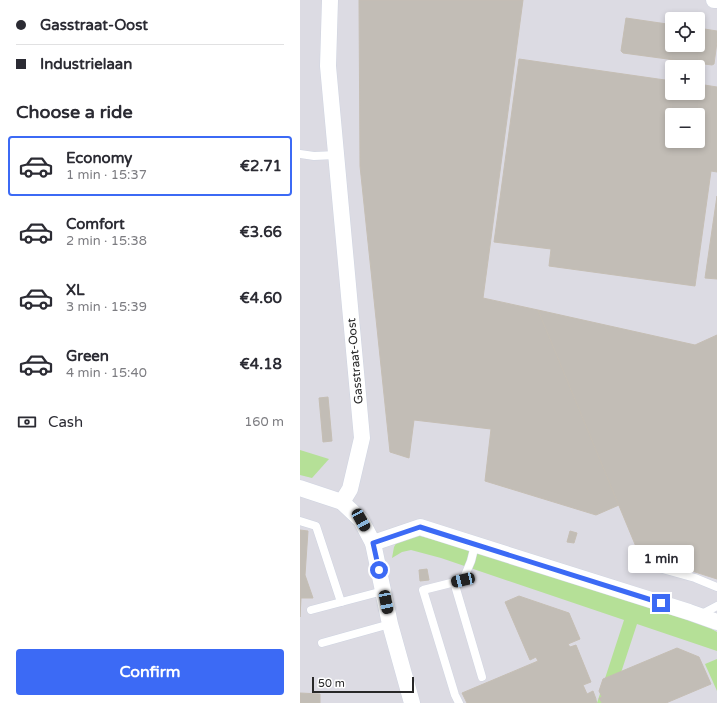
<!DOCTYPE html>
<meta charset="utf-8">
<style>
body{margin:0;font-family:"Varela Round",sans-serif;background:#f7f7f7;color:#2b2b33;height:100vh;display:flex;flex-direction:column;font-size:15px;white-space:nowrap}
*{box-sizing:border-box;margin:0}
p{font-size:13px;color:#7c7c81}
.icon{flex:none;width:22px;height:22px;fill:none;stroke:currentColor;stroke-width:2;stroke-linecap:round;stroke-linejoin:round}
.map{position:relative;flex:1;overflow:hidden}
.drawer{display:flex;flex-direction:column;background:#fff;width:300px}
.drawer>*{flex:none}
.banner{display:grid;align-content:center;height:88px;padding:0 16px;background:#fff}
.buttons{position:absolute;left:365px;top:12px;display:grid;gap:8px}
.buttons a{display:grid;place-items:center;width:40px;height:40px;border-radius:4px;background:#fff;box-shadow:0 2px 6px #0003;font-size:20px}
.scale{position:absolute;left:12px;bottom:10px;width:102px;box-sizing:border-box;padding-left:4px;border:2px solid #282828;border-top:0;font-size:11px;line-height:14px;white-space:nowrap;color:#282828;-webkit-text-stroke:3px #fff;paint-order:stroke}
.end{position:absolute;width:18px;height:18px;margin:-9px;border:5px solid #3c6af5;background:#fff;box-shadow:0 0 0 2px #fff}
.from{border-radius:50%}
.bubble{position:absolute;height:28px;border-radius:4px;background:#fff;box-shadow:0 2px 6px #0003;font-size:13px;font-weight:800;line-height:28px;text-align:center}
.car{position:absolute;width:12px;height:24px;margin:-12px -6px;border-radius:5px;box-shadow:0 0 3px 1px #0007;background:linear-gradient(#222 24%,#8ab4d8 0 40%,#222 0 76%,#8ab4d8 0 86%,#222 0)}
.banner b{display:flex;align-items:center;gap:14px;height:38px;font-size:15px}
.banner b+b{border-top:1px solid #e1e1e2}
.banner i{width:10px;height:10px;background:#2b2b33}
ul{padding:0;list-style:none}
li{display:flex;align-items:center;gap:12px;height:60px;margin:0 8px 6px;padding:0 8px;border:2px solid transparent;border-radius:4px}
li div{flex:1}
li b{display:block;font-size:15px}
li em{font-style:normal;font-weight:800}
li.current{border-color:#3c6af5}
li>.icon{width:36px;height:36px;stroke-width:1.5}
h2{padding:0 16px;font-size:18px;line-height:48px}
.pay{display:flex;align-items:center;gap:10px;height:44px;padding:0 16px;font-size:15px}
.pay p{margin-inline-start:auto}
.cta{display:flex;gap:8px;margin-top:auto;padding:8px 16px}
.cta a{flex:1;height:46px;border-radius:4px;background:#3c6af5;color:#fff;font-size:16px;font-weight:800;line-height:46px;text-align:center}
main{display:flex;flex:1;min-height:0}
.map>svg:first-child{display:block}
.industrial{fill:#dcdbe3;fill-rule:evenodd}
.green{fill:#b5e097}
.building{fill:#c2bdb6;stroke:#c5beb4;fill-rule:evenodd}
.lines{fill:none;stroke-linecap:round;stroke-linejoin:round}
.service-casing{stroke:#cfd4e1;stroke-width:9}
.minor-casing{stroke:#cfd4e1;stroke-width:17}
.service{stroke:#fff;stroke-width:8}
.minor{stroke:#fff;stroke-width:16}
.route{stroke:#3c6af5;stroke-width:5}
.labels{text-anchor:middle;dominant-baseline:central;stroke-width:3;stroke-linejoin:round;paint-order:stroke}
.street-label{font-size:12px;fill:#282828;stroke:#fff}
</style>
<main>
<section class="drawer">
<div class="banner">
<b><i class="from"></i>Gasstraat-Oost</b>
<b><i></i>Industrielaan</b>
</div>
<h2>Choose a ride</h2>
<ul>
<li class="current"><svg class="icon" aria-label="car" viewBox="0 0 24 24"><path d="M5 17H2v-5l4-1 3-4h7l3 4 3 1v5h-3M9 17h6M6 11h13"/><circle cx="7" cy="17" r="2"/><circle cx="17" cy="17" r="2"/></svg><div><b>Economy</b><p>1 min · 15:37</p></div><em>€2.71</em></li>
<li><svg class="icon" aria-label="car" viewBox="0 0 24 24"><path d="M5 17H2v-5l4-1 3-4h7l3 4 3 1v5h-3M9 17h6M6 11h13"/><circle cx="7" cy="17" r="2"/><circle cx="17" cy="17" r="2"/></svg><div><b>Comfort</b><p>2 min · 15:38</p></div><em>€3.66</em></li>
<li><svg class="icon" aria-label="car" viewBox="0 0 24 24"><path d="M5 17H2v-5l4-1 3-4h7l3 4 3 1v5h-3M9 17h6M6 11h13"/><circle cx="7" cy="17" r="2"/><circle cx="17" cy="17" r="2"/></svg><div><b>XL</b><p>3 min · 15:39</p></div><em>€4.60</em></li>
<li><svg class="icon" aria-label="car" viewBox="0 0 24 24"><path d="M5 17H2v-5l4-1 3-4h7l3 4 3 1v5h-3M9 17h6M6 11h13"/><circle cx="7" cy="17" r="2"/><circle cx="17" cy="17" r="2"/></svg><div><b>Green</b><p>4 min · 15:40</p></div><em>€4.18</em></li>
</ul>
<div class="pay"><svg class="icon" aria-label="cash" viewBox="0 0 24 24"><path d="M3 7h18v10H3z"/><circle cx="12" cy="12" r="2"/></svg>Cash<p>160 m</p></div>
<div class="cta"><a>Confirm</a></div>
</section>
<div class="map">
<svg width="417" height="703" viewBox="0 0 417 703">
<rect width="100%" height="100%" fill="#eae2da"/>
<!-- industrial -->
<path class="industrial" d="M0,0H417V703H0ZM372,19H398V45H372ZM372,67H398V93H372ZM372,115H398V141H372Z"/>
<!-- green -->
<g class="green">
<polygon points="0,450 29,459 12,478 0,475"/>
<polygon points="116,535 199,557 387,615 417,632 417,651 337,624 314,694 319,703 297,703 324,620 141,558 111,550 102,552 92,558 94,547 98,540"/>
<polygon points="417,659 417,691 405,664"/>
</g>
<!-- building -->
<g class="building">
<polygon points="59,0 223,0 183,298 238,310 319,505 296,515 185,481 191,429 114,420 109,458 90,452 60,166"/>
<polygon points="326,18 367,24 367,22 372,22 372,45 398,45 398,28 417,31 417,42 414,64 412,65 323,53 321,51"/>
<path d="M219,59L372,81V93H398V84L417,87V172L411,171L395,286L249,266L251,249L194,242ZM372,115H398V141H372Z"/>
<polygon points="417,196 417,279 405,278"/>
<polygon points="238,310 395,345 417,335 417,579 339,554"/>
<polygon points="28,397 32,441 23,442 19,398"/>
<polygon points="0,530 8,531 5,575 13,598 1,598 0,617"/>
<polygon points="270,531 277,533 274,543 267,542"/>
<polygon points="127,569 129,580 120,581 119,570"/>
<polygon points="219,596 269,613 280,639 268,644 270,647 276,645 291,682 283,685 287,694 293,691 296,699 296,700 297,703 167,703 162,693 238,661 236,657 230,660 205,602"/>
<polygon points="377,648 399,657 411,684 366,703 302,703 299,698 302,697 299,691 303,679"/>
<polygon points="0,693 20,694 20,703 0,703"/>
</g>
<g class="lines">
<defs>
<g id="service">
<polyline points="0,154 14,156 36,155"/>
<polyline points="0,521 16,526 41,602"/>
<polyline points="337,562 395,578 417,587"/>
<polyline points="154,582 182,677"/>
<polyline points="11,610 83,591"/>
<polyline points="400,615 417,606"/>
<polyline points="22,643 90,624"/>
<polyline points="159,703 155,695 123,590 163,580 171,561 175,545"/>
</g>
<g id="minor">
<polyline points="30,0 28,66 62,438 50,489 42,502"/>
<polyline points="414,0 417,0"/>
<polyline points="0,488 42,502 61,520 73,543 90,624 112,703"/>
<polyline points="73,543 120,527 389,612 417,622"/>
</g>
</defs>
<!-- service casing -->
<use href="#service" class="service-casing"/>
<!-- minor casing -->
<use href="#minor" class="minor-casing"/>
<!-- service -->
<use href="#service" class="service"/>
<!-- minor -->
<use href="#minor" class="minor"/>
</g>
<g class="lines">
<!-- route -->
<polyline class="route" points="79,570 73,543 120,527 361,603"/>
</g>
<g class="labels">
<!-- street labels -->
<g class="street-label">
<text transform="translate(55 361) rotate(-95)">Gasstraat-Oost</text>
</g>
</g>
</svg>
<div class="buttons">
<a><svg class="icon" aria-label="locate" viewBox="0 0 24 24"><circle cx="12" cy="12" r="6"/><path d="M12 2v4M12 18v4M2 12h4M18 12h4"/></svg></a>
<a>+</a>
<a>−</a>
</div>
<div class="scale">50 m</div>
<i class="end from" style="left:79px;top:570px"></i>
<i class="end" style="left:361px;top:603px"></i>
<div class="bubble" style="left:328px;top:545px;width:66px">1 min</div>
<i class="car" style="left:61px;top:520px;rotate:151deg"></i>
<i class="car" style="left:163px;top:580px;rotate:257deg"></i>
<i class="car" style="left:86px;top:602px;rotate:169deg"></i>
</div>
</main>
